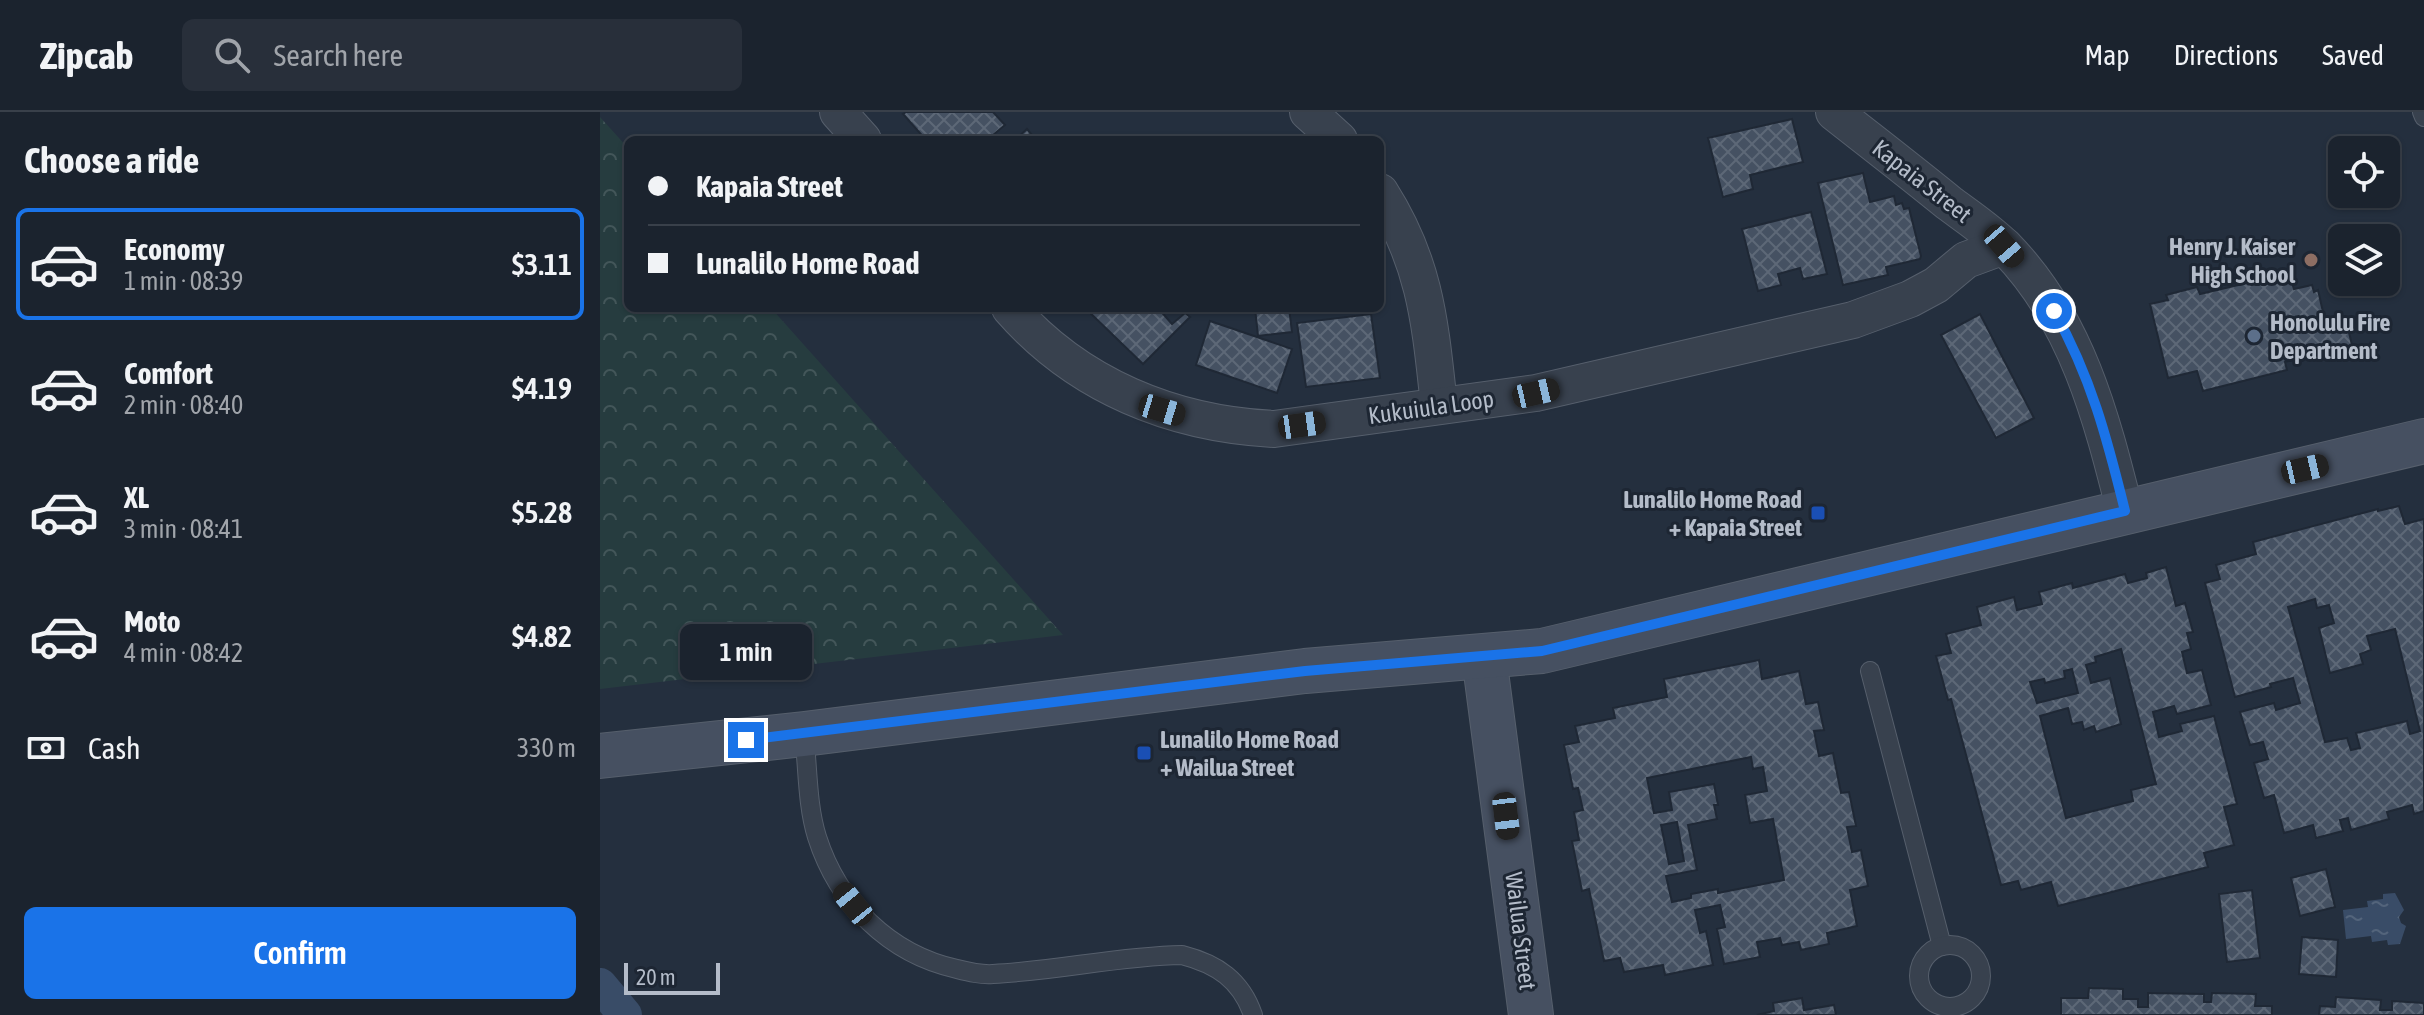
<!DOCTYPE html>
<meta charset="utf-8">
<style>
body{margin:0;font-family:"Asap Condensed",sans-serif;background:#282f3a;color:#f1f3f6;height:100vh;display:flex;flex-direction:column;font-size:30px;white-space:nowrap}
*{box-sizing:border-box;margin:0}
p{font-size:26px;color:#a0a4aa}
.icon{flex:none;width:44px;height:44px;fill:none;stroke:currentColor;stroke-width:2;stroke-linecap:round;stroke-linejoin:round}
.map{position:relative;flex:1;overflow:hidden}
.drawer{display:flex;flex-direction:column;background:#1b232e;width:600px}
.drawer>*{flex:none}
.hud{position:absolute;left:24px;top:24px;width:760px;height:176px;border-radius:12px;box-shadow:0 2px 6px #0004,0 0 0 2px #39404a;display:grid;align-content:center;height:176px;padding:0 24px;background:#1b232e}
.controls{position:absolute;left:1728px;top:24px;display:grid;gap:16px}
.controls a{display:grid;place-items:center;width:72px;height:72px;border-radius:12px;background:#1b232e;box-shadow:0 2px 6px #0004,0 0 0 2px #39404a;font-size:40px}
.scale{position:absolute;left:24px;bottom:20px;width:96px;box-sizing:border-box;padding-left:8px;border:4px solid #b4bcc9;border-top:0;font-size:22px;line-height:28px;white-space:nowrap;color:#b4bcc9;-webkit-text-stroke:6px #1d2633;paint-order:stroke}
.end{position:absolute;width:36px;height:36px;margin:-18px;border:10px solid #1a73e8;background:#fff;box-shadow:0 0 0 4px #fff}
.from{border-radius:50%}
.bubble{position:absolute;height:56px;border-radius:12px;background:#1b232e;box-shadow:0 2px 6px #0004,0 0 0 2px #39404a;font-size:26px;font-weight:600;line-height:56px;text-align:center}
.car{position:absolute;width:24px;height:48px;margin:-24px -12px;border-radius:10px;box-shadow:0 0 6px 2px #0007;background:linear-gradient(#222 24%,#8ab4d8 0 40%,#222 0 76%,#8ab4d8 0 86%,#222 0)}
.hud b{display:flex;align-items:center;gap:28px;height:76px;font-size:30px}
.hud b+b{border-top:2px solid #39404a}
.hud i{width:20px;height:20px;background:#f1f3f6}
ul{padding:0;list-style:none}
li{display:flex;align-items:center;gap:24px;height:112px;margin:0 16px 12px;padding:0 8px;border:4px solid transparent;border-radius:12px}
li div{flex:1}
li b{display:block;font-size:30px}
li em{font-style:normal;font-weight:600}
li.active{border-color:#1a73e8}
li>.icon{width:72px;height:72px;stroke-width:1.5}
h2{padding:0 24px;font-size:36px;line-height:96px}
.pay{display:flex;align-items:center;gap:20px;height:88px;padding:0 24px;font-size:30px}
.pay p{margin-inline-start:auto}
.button{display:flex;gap:16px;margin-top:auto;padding:16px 24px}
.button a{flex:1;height:92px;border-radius:12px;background:#1a73e8;color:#fff;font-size:32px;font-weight:600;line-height:92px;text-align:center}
header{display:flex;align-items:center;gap:48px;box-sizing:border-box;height:112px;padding:0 40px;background:#1b232e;border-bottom:2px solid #39404a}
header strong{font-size:38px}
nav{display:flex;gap:44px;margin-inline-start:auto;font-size:28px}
.search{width:560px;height:72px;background:#282f3a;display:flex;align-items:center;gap:20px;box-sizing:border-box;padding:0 28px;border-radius:12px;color:#a0a4aa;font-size:30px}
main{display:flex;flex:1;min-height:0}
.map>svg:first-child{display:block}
.forest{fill:url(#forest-crowns)}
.water{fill:url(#water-ripples)}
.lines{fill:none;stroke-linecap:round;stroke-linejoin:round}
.canal{stroke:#394c67;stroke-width:34}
.building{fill:url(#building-cross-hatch);stroke:#1f2835;stroke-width:2;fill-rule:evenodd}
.lane-casing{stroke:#565f6c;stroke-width:20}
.street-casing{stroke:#565f6c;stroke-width:38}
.secondary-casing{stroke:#565f6c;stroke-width:46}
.lane{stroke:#38414e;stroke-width:18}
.street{stroke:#38414e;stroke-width:36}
.secondary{stroke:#465061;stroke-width:44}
.route{stroke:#1a73e8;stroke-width:10}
.education-dot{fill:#8d6e63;stroke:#1d2633;stroke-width:3}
.service-dot{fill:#5c6f8a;stroke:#1d2633;stroke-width:3}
.transit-dot{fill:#1a4fb4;stroke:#1d2633;stroke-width:3}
.labels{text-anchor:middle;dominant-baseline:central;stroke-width:6;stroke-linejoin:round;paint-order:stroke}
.street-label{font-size:24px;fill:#b4bcc9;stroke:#1d2633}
.poi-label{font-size:24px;font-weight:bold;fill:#b4bcc9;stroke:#1d2633;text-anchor:end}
</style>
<header>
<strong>Zipcab</strong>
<div class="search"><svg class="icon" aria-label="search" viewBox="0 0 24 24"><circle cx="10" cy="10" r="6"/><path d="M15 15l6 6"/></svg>Search here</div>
<nav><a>Map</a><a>Directions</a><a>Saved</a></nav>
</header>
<main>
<section class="drawer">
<h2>Choose a ride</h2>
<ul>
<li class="active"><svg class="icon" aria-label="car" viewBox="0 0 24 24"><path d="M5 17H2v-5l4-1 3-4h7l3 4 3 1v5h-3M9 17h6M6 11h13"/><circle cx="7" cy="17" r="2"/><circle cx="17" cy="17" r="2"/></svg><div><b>Economy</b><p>1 min · 08:39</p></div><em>$3.11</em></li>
<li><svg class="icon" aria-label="car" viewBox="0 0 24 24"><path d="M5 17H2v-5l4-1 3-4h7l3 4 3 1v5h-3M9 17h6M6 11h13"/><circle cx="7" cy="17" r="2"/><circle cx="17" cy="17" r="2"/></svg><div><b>Comfort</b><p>2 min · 08:40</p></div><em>$4.19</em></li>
<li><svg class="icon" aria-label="car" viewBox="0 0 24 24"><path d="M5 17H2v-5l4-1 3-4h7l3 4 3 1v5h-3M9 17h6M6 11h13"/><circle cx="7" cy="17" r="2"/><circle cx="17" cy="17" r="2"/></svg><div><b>XL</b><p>3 min · 08:41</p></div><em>$5.28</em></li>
<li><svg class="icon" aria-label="car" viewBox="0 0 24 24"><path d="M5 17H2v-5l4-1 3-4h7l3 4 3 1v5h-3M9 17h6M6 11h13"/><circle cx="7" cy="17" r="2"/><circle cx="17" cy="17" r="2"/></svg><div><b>Moto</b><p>4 min · 08:42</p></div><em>$4.82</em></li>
</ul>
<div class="pay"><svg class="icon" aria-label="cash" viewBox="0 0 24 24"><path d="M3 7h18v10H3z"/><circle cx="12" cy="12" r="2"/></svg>Cash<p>330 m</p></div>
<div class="button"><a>Confirm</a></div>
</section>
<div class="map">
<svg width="1824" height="903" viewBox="0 0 1824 903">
<defs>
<pattern id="forest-crowns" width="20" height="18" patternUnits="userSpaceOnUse" patternTransform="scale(2)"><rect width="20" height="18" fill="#263c3f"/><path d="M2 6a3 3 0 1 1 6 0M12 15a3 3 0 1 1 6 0" fill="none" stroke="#435659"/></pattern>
<pattern id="water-ripples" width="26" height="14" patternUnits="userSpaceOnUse" patternTransform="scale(2)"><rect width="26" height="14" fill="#394c67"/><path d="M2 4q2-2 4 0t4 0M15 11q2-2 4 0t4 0" fill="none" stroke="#53647b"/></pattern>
<pattern id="building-cross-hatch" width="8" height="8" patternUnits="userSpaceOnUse" patternTransform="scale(2)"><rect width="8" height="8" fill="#455162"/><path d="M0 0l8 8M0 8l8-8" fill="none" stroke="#5d6877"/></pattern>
</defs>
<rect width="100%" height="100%" fill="#242f3e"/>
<!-- forest -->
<polygon class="forest" points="0,5 28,36 28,196 171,196 463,523 0,577"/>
<!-- water -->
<polygon class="water" points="1795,781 1804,798 1799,805 1801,811 1806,814 1800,832 1788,833 1787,828 1772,830 1771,824 1746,827 1743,798 1768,795 1767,789 1783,787 1783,782"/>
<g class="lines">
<!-- canal -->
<polyline class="canal" points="0,873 25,903"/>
</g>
<!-- building -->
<g class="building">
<polygon points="306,0 393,0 405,13 387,28 326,28 303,2"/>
<polygon points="1192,7 1203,50 1150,63 1153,77 1123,85 1108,26"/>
<polygon points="427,17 436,28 415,28"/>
<polygon points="1263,61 1270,90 1294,84 1296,93 1302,91 1304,97 1309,96 1321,144 1320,147 1286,155 1288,163 1243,173 1218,71"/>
<polygon points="1211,100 1227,162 1203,167 1200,156 1178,162 1181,173 1158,179 1142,117"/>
<polygon points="1689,161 1694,177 1712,173 1714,180 1718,178 1723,200 1719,202 1722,214 1746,208 1752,233 1685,250 1687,258 1603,279 1597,259 1568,266 1550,192 1568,188 1566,183 1597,175 1600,182"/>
<polygon points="485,196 558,196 572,212 585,201 590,205 543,252"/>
<polygon points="655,196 689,196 692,220 658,224"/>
<polygon points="771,202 780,266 706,275 697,211"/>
<polygon points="1380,202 1434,306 1396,326 1341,223"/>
<polygon points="610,209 692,237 677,281 596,253"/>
<path d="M1799,394L1805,412L1824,407V699L1814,702L1812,693L1787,700L1789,707L1751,718L1748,706L1740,708L1743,719L1716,726L1713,713L1684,721L1674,683L1664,686L1654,651L1668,647L1663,630L1650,633L1640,600L1674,591L1676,598L1700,591L1693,566L1670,572L1671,575L1635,585L1605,471L1620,467L1616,453L1656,442L1653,430L1778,397V399ZM1715,487L1717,496L1729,493L1734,511L1719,516L1730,561L1763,552L1760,542L1771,538L1767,524L1795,517L1820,619L1810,622L1807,609L1756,621L1760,636L1751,638L1747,626L1725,630L1688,495Z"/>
<path d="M1566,455L1576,494L1585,491L1593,520L1587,521L1591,537L1582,540L1587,561L1602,558L1611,593L1577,602L1574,594L1553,600L1559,625L1582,619L1580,612L1614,604L1637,692L1624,695L1634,733L1604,741L1608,755L1458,794L1451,770L1421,778L1418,769L1401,773L1351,587L1348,588L1336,544L1351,541L1346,522L1381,513L1377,495L1414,485L1417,498L1442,492L1439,480L1472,471L1473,476L1525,462L1528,471L1547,466L1546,461ZM1521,537L1556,672L1531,678L1533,689L1466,706L1440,604L1468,596L1472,612L1482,610L1484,618L1494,614L1496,620L1521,612L1510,566L1491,571L1486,553L1496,550L1495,545ZM1472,557L1478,581L1437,591L1430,570L1444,567L1445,571L1465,566L1464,559Z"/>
<path d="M1159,548L1162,567L1199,559L1206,592L1218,590L1224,618L1214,619L1219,644L1233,641L1241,681L1249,680L1256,714L1247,715L1252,740L1261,738L1268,774L1250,778L1257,814L1227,821L1229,832L1201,838L1199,830L1182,833L1180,826L1157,830L1160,845L1124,852L1117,817L1125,815L1120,793L1095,798L1100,821L1106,819L1113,853L1065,863L1063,853L1024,860L1020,846L1004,849L989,777L982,779L972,729L979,728L974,700L983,698L978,676L973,677L964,633L979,630L975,614L1015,606L1013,596L1067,585L1064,567ZM1151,645L1153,657L1163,655L1167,679L1145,683L1150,711L1173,707L1184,768L1118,781V777L1091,782V786L1072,790L1066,764L1097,758L1088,713L1117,707L1114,693H1118L1114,672L1069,680L1072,698L1054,701L1047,666ZM1077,710L1084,749L1069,752L1061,713Z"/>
<polygon points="1726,757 1735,795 1700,804 1691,766"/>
<polygon points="1652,778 1660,846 1627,850 1619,782"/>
<polygon points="1702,825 1738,828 1736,865 1699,862"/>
<polygon points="1489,876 1523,877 1523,887 1538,887 1538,895 1548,895 1548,881 1604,882 1604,890 1611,890 1612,881 1656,882 1655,894 1672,894 1672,903 1461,903 1461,886 1488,886"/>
<polygon points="1736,885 1781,888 1780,898 1792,898 1792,889 1824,891 1824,903 1719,903 1720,894 1735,895"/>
<polygon points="1202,886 1204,898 1234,893 1236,903 1157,903 1174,899 1173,891"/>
</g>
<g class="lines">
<defs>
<g id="lane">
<polyline points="1822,0 1824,5"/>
<polyline points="1270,559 1342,834"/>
<path d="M204,622C208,656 207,693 217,725C238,791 289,842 357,857C369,860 381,863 393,862C456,859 519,844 582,843C617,852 641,868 653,903"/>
<circle cx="1350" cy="864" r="31"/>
</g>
<g id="street">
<polyline points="238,0 263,28"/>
<polyline points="708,0 739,28"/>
<path d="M1234,0C1272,30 1311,60 1349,91C1368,105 1389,119 1406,136C1477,209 1501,304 1525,399"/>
<path d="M780,80C826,152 830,211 839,293"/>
<path d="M410,196C478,274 573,312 674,317L936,281L1253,208L1310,187L1336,173L1366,148L1404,134"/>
</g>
<g id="secondary">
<polyline points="884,545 931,903"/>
<polyline points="0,644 204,622 705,559 942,539 1824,329"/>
</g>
</defs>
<!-- lane casing -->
<use href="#lane" class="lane-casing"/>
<!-- street casing -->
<use href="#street" class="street-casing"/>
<!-- secondary casing -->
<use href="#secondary" class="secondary-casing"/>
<!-- lane -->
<use href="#lane" class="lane"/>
<!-- street -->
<use href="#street" class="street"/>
<!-- secondary -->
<use href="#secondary" class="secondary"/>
</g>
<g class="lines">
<!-- route -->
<path class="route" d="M146,628L705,559L942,539L1525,399C1507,326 1491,265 1454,199"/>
</g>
<!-- markers -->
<circle class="education-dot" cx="1711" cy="148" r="8"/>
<circle class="service-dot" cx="1654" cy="224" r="8"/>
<g class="transit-dot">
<rect x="1210" y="393" width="16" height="16" rx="4"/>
<rect x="536" y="633" width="16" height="16" rx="4"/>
</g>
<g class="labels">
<!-- street labels -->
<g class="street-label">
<text transform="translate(1322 69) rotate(38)">Kapaia Street</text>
<text transform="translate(831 295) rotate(-8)">Kukuiula Loop</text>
<text transform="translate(921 819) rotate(83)">Wailua Street</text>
</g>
<!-- poi labels -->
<g class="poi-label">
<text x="1695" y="134">Henry J. Kaiser<tspan x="1695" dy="28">High School</tspan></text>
<text x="1670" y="210" text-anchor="start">Honolulu Fire<tspan x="1670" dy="28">Department</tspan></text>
<text x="1202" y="387">Lunalilo Home Road<tspan x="1202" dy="28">+ Kapaia Street</tspan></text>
<text x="560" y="627" text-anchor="start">Lunalilo Home Road<tspan x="560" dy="28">+ Wailua Street</tspan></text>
</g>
</g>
</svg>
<div class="controls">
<a><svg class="icon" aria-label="locate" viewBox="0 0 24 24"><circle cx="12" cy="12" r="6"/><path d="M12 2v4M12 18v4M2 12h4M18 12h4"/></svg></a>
<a><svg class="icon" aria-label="layers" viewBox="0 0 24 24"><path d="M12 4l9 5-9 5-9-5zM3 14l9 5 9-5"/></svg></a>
</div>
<div class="scale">20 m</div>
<i class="end from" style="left:1454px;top:199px"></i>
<i class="end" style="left:146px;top:628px"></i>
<div class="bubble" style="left:80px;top:512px;width:132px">1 min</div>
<i class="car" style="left:1404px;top:134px;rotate:139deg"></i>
<i class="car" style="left:936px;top:281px;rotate:77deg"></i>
<i class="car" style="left:562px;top:298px;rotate:107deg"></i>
<i class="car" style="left:702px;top:313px;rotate:82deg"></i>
<i class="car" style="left:1705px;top:357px;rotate:77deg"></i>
<i class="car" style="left:906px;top:704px;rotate:173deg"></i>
<i class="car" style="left:253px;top:792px;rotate:321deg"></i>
<div class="hud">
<b><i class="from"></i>Kapaia Street</b>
<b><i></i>Lunalilo Home Road</b>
</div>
</div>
</main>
